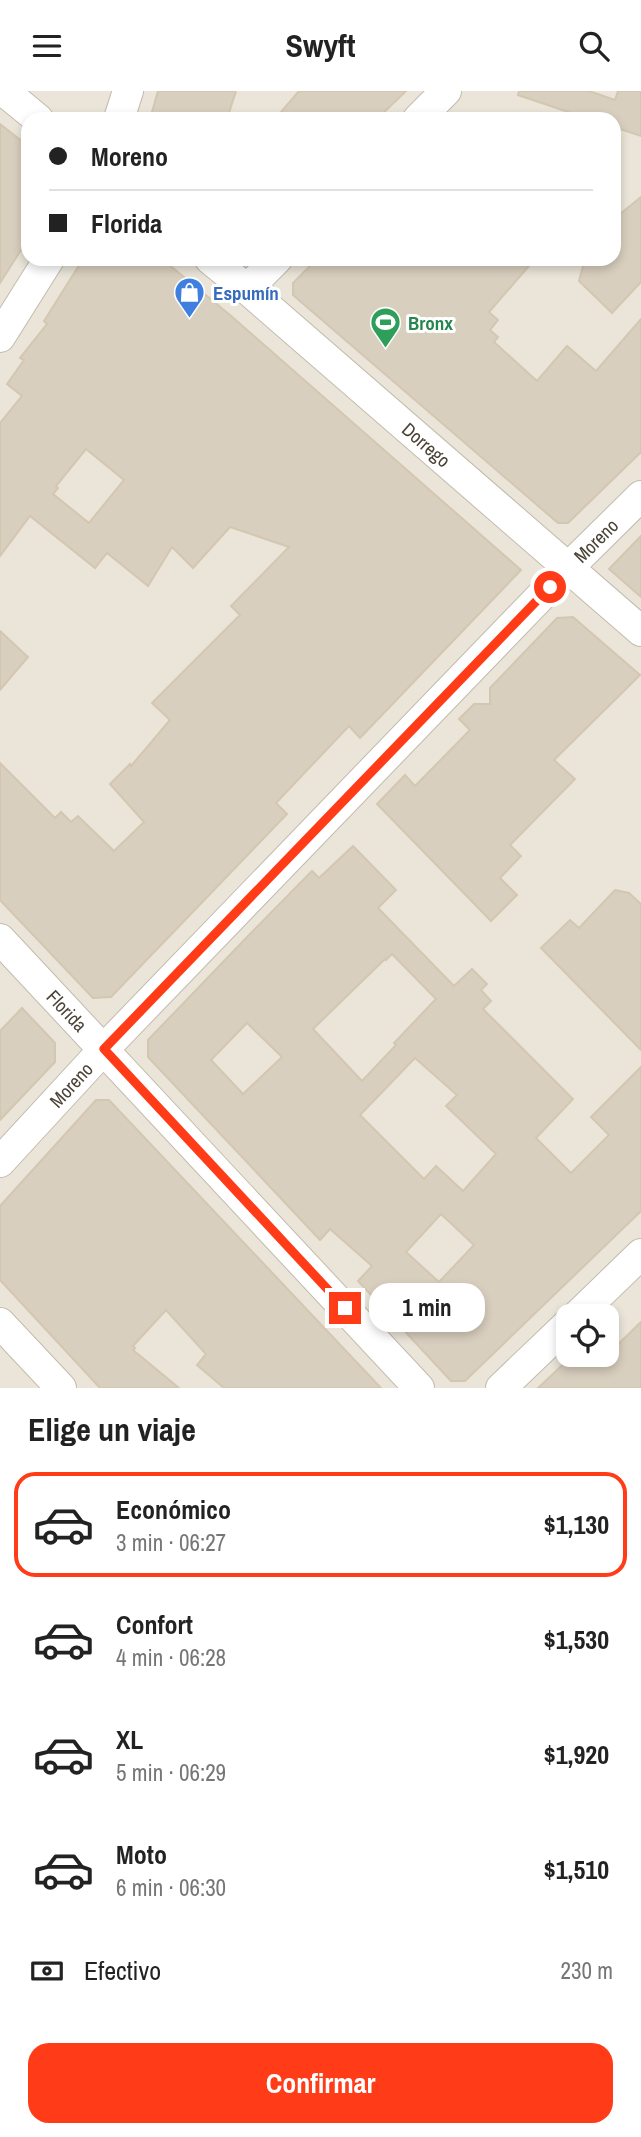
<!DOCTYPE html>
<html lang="es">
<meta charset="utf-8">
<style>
body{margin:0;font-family:"Archivo Narrow",sans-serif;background:#f2f2f2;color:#222;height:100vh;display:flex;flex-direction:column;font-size:26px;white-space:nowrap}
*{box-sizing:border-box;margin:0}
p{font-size:23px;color:#767676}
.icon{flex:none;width:38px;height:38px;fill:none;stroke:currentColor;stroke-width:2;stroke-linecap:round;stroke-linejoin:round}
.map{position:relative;height:1297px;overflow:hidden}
.details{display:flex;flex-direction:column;background:#fff;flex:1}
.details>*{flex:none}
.guide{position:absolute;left:21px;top:21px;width:600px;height:154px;border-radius:21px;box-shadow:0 4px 10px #0003;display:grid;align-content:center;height:154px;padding:0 28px;background:#fff}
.buttons{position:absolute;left:556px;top:1213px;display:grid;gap:14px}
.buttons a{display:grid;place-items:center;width:63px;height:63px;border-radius:14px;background:#fff;box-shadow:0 4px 10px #0003;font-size:35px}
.end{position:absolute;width:32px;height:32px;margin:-16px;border:9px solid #ff3b18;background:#fff;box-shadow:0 0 0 4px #fff}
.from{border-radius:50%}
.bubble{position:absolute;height:49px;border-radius:21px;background:#fff;box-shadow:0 4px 10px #0003;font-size:23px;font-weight:800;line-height:49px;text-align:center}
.guide b{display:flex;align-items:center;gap:24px;height:66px;font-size:26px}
.guide b+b{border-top:2px solid #e0e0e0}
.guide i{width:18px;height:18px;background:#222}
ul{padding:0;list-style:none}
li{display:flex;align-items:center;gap:21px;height:105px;margin:0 14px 10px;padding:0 14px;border:4px solid transparent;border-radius:21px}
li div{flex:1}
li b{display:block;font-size:26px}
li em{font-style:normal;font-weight:800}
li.current{border-color:#ff3b18}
li>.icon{width:63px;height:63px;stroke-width:1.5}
h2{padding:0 28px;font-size:32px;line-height:84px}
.pay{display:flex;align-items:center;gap:18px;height:77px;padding:0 28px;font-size:26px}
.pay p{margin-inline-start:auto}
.button{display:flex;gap:14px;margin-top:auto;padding:14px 28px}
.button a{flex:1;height:80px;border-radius:21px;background:#ff3b18;color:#fff;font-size:28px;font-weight:800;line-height:80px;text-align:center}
header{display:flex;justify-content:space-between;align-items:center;height:91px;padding:0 28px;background:#fff;font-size:32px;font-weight:800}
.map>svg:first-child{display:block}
.residential{fill:#eae5d8;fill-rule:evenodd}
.building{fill:#d9cfbf;stroke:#d4c7b1;stroke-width:2;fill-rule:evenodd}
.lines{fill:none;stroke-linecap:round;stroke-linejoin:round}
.minor-casing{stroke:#c3bbac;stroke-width:32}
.minor{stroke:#fff;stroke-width:30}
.route{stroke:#ff3b18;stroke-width:9}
.labels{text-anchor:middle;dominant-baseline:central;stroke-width:6;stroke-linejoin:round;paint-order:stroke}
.shop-label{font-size:19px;font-weight:bold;fill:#366cbe;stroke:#fff;text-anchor:start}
.leisure-label{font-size:19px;font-weight:bold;fill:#27864d;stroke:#fff;text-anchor:start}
.street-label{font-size:19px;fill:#4b4337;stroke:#fff}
</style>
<header><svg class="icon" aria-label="menu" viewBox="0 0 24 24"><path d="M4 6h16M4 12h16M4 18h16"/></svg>Swyft<svg class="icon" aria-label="search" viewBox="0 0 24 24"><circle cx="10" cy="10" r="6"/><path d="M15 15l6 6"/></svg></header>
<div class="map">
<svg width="641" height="1297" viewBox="0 0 641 1297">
<rect width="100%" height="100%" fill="#f6f3ea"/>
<!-- residential -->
<path class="residential" d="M0,0H641V1297H0ZM28,28H614V168H28ZM569,1225H607V1264H569Z"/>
<!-- building -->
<g class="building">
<polygon points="158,0 236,0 227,28 150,28"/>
<polygon points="299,0 406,0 377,28 275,28"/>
<polygon points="519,0 589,0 615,9 618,0 641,0 641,45 614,36 614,28 589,28 518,4"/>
<polygon points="0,33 28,55 28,148 0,192"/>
<polygon points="641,106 641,191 612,222 579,190 585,168 614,168 614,128"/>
<path d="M83,168H162L230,224L521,479L360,647L349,635L276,712L287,723L111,906L93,907L0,809V672L55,727L61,721L71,731L78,725L114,760L144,731L110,693L130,673L131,675L170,629L152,612L240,524L231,515L289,456L230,436L193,477L172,456L148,495L107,462L95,477L30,425L0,465V332L22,305L7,293L24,269L20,267L47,233L44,230ZM86,358L124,389L89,432L53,403L58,397L56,395Z"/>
<polygon points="317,168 535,168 489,221 498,229 490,239 498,246 494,251 537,290 567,255 596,280 641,228 641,361 568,432 558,432 293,204 293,192"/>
<polygon points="641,445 641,506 609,478"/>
<polygon points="573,526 640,584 554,669 575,688 510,754 521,765 500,787 517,804 491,830 377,713 405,684 415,695 470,639 459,628 474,613 490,613 490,597 557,527"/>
<polygon points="0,540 28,566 0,599"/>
<path d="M353,755L396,799L378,817L454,895L472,878L487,893L481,899L491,910L483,918L573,1008L536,1047L571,1082L609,1044L591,1026L641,976V1120L465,1290H451L358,1190L372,1175L330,1138L320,1149L148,966V949L249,844L312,780L319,787ZM392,863L436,908L394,952L396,954L362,990L313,938L385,868L386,869ZM247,932L282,966L243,1003L211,969ZM415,967L457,1004L446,1015L496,1063L463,1100L436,1075L424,1088L360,1024ZM441,1123L474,1154L439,1191L406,1161Z"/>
<polygon points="615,799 629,802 641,813 641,959 541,857 570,829 579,837"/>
<polygon points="22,917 55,952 55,971 0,1029 0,940"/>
<polygon points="96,1009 109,1009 381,1297 224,1297 197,1274 206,1263 166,1219 133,1255 135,1257 133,1259 179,1297 100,1297 0,1189 0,1115"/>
<polygon points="641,1231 641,1297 538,1297 573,1264 607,1264"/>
</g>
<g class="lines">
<defs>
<g id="minor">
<polyline points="4,0 38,28"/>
<polyline points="119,28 128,0"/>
<polyline points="418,28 446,0"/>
<path id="s1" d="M210,168L247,198L641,540"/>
<polyline points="247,198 277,168"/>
<polyline points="0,246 49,168"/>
<path id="s2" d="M0,848L419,1297"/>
<path id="s3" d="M0,1071L104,958L569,476L641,405"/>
<polyline points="577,1225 641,1163"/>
<polyline points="0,1232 61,1297"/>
<polyline points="501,1297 569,1232"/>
</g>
</defs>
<!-- minor casing -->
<use href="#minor" class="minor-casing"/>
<!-- minor -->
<use href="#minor" class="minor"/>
</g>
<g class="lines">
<!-- route -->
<polyline class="route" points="345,1217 104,958 550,496"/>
</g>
<!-- icons -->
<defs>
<symbol id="shop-pin" viewBox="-11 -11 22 30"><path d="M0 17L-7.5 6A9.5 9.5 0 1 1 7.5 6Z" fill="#3f7fe0" stroke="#fff"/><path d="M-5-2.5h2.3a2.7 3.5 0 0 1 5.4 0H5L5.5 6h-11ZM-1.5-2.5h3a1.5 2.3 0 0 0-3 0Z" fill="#fff"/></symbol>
<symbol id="stadium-pin" viewBox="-11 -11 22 30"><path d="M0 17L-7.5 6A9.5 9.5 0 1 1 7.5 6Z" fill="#2e9e5b" stroke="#fff"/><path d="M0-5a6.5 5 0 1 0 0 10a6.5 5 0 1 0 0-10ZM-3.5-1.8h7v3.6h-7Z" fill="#fff"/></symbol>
</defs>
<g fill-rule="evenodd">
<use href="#shop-pin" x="172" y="184" width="35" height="47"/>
<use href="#stadium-pin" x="368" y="214" width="35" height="47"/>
</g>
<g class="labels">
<!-- shop labels -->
<g class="shop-label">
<text x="213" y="202">Espumín</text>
</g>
<!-- leisure labels -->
<g class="leisure-label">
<text x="408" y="232">Bronx</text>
</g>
<!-- street labels -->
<g class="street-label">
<text stroke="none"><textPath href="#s1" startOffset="285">Dorrego</textPath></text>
<text stroke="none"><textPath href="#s3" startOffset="861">Moreno</textPath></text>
<text stroke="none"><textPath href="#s2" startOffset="98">Florida</textPath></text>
<text stroke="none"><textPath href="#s3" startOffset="105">Moreno</textPath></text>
</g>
</g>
</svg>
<div class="buttons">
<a><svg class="icon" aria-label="locate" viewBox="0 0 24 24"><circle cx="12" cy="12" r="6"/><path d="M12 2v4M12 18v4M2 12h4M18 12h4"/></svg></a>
</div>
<i class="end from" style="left:550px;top:496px"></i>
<i class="end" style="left:345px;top:1217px"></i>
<div class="bubble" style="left:369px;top:1192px;width:116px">1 min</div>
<div class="guide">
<b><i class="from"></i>Moreno</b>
<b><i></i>Florida</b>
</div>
</div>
<section class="details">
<h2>Elige un viaje</h2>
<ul>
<li class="current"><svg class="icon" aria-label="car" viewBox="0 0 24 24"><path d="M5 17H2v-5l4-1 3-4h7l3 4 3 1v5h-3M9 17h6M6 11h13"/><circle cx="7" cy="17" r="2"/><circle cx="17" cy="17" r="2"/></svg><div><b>Económico</b><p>3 min · 06:27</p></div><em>$1,130</em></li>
<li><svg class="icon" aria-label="car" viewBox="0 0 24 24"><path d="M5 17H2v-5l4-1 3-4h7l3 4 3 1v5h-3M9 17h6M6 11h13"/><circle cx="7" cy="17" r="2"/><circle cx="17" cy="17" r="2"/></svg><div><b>Confort</b><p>4 min · 06:28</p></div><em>$1,530</em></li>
<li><svg class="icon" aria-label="car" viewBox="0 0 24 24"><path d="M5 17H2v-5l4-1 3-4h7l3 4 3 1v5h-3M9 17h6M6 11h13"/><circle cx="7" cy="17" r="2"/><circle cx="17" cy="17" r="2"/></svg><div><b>XL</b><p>5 min · 06:29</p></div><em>$1,920</em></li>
<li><svg class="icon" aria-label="car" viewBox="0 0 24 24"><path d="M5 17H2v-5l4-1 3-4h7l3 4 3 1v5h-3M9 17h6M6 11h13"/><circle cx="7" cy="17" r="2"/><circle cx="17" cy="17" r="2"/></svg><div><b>Moto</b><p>6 min · 06:30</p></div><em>$1,510</em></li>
</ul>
<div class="pay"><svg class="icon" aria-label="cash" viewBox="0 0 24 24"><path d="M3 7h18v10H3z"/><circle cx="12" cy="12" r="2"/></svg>Efectivo<p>230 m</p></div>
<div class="button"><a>Confirmar</a></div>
</section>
